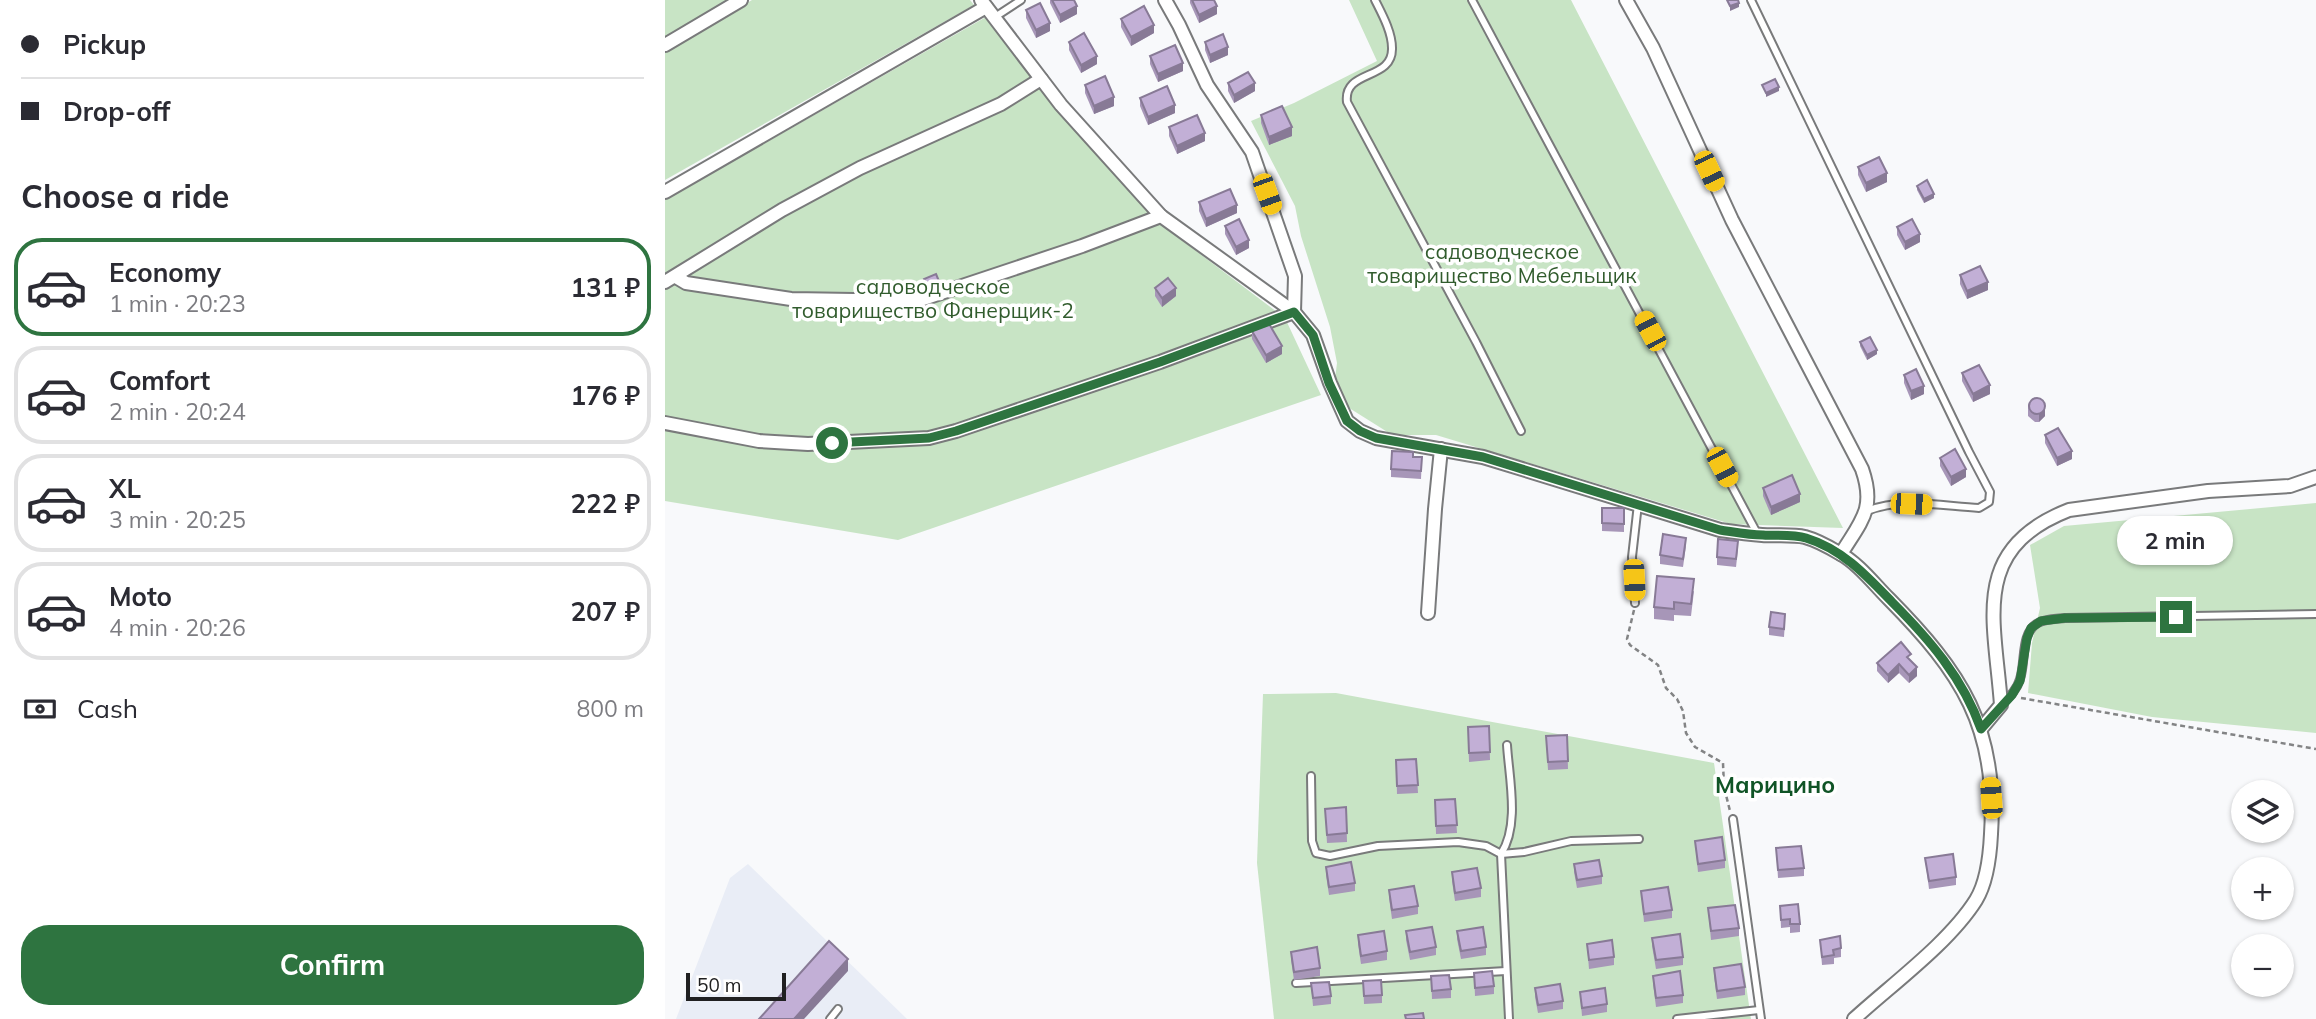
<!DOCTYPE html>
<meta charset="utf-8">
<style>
body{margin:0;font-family:Mulish,sans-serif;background:#f2f2f3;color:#2b2b33;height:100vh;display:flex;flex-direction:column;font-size:26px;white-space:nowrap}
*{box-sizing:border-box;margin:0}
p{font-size:23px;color:#7c7c81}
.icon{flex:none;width:38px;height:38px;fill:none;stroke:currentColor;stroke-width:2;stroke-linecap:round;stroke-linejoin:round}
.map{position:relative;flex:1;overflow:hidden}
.panel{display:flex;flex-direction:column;background:#fff;width:665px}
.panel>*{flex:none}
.guide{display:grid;align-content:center;height:154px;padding:0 21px;background:#fff}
.buttons{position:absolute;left:1566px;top:780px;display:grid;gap:14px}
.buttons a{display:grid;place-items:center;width:63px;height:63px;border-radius:50%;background:#fff;box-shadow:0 2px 5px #0004;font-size:35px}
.scale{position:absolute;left:21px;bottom:18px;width:100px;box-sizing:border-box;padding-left:7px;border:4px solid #202021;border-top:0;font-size:19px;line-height:24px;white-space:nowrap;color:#202021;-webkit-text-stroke:5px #fff;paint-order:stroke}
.end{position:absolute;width:32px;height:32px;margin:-16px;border:9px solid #2e7440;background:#fff;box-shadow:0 0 0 4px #fff}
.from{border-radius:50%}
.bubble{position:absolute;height:49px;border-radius:24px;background:#fff;box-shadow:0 2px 5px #0004;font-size:23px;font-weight:700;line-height:49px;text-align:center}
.car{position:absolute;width:21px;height:42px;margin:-21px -10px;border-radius:9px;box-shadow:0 0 5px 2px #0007;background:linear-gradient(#f5c518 24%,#345 0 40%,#f5c518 0 76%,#345 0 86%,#f5c518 0)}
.guide b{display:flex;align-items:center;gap:24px;height:66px;font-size:26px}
.guide b+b{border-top:2px solid #e1e1e2}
.guide i{width:18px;height:18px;background:#2b2b33}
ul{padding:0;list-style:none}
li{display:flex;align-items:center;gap:21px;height:98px;margin:0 14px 10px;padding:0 7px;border:4px solid #e1e1e2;border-radius:28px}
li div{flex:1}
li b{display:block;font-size:26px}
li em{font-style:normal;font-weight:700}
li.active{border-color:#2e7440}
li>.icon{width:63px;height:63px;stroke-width:1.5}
h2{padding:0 21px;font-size:32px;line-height:84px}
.pay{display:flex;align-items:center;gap:18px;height:77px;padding:0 21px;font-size:26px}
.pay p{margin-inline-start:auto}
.cta{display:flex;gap:14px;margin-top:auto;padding:14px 21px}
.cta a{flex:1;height:80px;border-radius:28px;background:#2e7440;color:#fff;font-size:28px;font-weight:700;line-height:80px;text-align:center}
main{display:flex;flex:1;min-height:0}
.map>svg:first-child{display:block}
.built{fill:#e9edf6}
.green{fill:#c8e4c5}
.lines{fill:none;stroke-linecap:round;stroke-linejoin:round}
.lane-casing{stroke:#797a7b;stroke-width:10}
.street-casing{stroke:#797a7b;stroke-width:16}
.path{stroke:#838485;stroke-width:2.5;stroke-dasharray:5 3.5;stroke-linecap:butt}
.lane{stroke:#fff;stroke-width:6}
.street{stroke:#fff;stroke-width:12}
.wall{fill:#a796b8}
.shaded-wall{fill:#887a96}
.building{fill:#c2afd6;stroke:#887a96;stroke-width:2}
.route{stroke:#2e7440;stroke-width:9}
.labels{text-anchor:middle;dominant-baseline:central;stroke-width:7;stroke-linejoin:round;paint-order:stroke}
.park-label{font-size:21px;fill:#315c2d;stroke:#fff}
.neighbourhood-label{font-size:23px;font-weight:bold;fill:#105426;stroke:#fff}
</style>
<main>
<section class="panel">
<div class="guide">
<b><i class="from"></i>Pickup</b>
<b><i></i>Drop-off</b>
</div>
<h2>Choose a ride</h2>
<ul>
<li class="active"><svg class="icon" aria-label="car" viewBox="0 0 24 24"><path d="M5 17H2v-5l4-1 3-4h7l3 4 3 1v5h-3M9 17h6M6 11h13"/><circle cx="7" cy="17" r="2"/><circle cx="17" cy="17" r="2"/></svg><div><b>Economy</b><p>1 min · 20:23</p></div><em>131 ₽</em></li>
<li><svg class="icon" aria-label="car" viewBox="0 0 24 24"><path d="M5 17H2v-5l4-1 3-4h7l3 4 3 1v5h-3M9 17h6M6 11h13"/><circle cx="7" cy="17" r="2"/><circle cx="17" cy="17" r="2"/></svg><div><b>Comfort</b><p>2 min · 20:24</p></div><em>176 ₽</em></li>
<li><svg class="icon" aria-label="car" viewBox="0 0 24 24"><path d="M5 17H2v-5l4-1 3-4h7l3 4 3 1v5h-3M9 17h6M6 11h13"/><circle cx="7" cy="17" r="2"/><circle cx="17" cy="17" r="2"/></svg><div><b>XL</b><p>3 min · 20:25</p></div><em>222 ₽</em></li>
<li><svg class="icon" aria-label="car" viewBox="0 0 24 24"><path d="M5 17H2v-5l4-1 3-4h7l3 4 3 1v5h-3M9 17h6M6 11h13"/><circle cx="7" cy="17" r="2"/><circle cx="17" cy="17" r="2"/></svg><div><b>Moto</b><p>4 min · 20:26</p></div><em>207 ₽</em></li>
</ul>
<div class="pay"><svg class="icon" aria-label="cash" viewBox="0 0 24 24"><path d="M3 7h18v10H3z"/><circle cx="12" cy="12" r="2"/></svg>Cash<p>800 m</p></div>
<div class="cta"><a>Confirm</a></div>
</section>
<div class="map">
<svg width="1651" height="1019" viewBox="0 0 1651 1019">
<rect width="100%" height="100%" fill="#f8f9fb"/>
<!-- built -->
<polygon class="built" points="83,864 242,1019 11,1019 65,878"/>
<!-- green -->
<g class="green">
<polygon points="0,0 69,0 0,41"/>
<polygon points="87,0 305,0 309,5 0,180 0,51"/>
<polygon points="684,0 906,0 1178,528 1066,524 771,435 737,435 724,433 681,406 670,379 672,363 665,327 636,236 630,206 586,121 629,103 712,61"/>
<polygon points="321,17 502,229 620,318 656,395 233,540 0,501 0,200"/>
<polygon points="1651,503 1651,733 1487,717 1363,693 1367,643 1375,608 1365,545 1399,526"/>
<polygon points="671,693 1049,763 1086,1019 609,1019 592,863 598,694"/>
</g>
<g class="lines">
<defs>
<g id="lane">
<path d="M710,0C717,14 727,32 727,48C728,81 678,69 682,102L811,342L856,431"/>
<polyline points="807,0 1093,535"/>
<path d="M1086,0L1304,452L1325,492L1324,502L1314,508C1277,506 1237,497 1202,511"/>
<polyline points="330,17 356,0"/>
<polyline points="970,603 967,557 973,504"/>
<path d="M1336,705C1344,697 1352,690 1355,679C1361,661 1355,633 1373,623C1380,619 1391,619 1400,618L1651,614"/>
<path d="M842,745C844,778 855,825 836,854L844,1019"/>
<polyline points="646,776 647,841 651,853 665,856 713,846 793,842 821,846 836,854 859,852 906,841 974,839"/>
<polyline points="1068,819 1096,1019"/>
<polyline points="631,983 841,971"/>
<polyline points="165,1019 173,1009"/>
<polyline points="1012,1019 1094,1010"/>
</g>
<g id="street">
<path d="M316,0L396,105L496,216L629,312L648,335L665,383L682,421L695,431L711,438L818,457L1055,530C1069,532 1083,534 1097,535C1110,536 1127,534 1140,537C1151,540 1164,547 1174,553C1193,563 1209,584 1224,599C1296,672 1333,727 1326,834C1325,855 1322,882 1311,900C1284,943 1226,985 1189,1019"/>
<path d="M961,0L988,48L1067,220L1197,469C1211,509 1196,521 1176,554"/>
<polyline points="0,45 76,0"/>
<polyline points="0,192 321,7"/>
<polyline points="11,277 21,283 126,299 252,301 417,246 496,216"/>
<polyline points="0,282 117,210 195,168 336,104 376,79"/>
<polyline points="0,423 94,441 143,444 264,438 291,431 495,362 629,312 630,276 587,152 542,85 514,25 500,0"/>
<polyline points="763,613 770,509 776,449"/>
<path d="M1316,729L1336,705C1330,620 1304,549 1404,510L1543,491L1625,486L1651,477"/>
</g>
</defs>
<!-- lane casing -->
<use href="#lane" class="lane-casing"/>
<!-- street casing -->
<use href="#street" class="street-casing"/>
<!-- path -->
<g class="path">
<polyline points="969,610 962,639 965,645 993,665 1001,688 1012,699 1018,711 1021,733 1030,747 1058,763 1059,787 1065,811"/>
<polyline points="1356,698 1651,749"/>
</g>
<!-- lane -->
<use href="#lane" class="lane"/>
<!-- street -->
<use href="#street" class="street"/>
</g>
<!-- wall -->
<g class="wall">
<polygon points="385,0 409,0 412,14 395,23 385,3"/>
<polygon points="525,0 549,0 552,14 534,23 525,3"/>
<polygon points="361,10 385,31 371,38 361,18"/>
<polygon points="456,19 489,33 466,46 456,27"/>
<polygon points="404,42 432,64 416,73 404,50"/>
<polygon points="540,42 563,55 545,63 540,50"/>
<polygon points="485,56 518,71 493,82 485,64"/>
<polygon points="563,83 590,91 569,103 563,91"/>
<polygon points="420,85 449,106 429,114 420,93"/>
<polygon points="475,98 510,113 483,125 475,106"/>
<polygon points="596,115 627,136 604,145 596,123"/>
<polygon points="504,127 540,141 512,154 504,136"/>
<polygon points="1193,167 1222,182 1201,192 1193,175"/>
<polygon points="1252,186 1269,198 1259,203 1252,190"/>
<polygon points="534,202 572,213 541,227 534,211"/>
<polygon points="560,226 584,248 571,255 560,234"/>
<polygon points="1232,227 1255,242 1240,250 1232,235"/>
<polygon points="1295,275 1323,290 1302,299 1295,284"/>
<polygon points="490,288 511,296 497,307 490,296"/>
<polygon points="587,331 617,354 601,363 587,339"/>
<polygon points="1195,342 1212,354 1202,360 1195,346"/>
<polygon points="1297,373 1325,394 1308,402 1297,381"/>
<polygon points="1239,375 1259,394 1246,400 1239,383"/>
<polygon points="1363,404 1380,416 1374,422 1370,422 1363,416"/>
<polygon points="1380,435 1407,459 1392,466 1380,443"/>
<polygon points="748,457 757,457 756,479 726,477 726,469"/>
<polygon points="1275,458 1301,477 1286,486 1275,466"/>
<polygon points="1098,488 1135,502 1106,515 1098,496"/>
<polygon points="937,508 959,508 959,532 937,531"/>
<polygon points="1021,546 1018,567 995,564 995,555"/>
<polygon points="1073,549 1071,567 1052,565 1052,557"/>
<polygon points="1029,591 1026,616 1009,615 1009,621 989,619 989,607"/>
<polygon points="1120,622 1119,637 1104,635 1104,627"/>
<polygon points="1246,661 1252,676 1244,683 1234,673 1223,683 1212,671 1212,663"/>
<polygon points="824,726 825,760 804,762 803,727"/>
<polygon points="902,735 903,769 883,770 881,736"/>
<polygon points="751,759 753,793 732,794 731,760"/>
<polygon points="790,799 792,833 771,834 770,800"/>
<polygon points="681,807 682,842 662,843 660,809"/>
<polygon points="1030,841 1060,860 1060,868 1033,872"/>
<polygon points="1111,848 1139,868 1139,876 1113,878"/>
<polygon points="1260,858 1291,877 1291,885 1264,889"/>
<polygon points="909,864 937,876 937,884 912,888 909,872"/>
<polygon points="661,867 690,883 690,891 664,895 661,875"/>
<polygon points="787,872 816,888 816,897 790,901 787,881"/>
<polygon points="724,890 753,906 753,914 727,919 724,898"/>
<polygon points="976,891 1007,910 1007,918 979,922"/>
<polygon points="1115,906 1135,924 1135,932 1125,933 1125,927 1116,928"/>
<polygon points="1043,908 1074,928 1074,936 1046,940"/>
<polygon points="741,931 771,947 771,955 745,960 741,940"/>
<polygon points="792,931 821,947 821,955 796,959 792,939"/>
<polygon points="693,935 722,951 722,960 696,964 693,944"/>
<polygon points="987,938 1018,957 1018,965 991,969 987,946"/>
<polygon points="1155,940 1176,948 1176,957 1169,958 1169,964 1157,965"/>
<polygon points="922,944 949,957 949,965 924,969"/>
<polygon points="626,952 655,968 655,976 629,980 626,960"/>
<polygon points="1049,968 1080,987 1080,995 1052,999 1049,976"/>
<polygon points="809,973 829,986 829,994 810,996"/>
<polygon points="766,976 786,989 786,998 767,999"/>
<polygon points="988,976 1018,995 1018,1003 991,1007 988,984"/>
<polygon points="698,981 717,995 717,1003 699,1004"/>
<polygon points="646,983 666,996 666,1004 648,1006"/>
<polygon points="870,988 898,1001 898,1009 873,1013 870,997"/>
<polygon points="915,992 942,1004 942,1012 917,1016"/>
</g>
<!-- shaded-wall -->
<g class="shaded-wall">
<polygon points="1074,3 1074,7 1065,11 1065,6"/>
<polygon points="412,6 412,14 395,23 395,15"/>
<polygon points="552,6 552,14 534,23 534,15"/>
<polygon points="385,23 385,31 371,38 371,30"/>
<polygon points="489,25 489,33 466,46 466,37"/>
<polygon points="563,47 563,55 545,63 545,55"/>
<polygon points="432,56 432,64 416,73 416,65"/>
<polygon points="518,63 518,71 493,82 493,74"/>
<polygon points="590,83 590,91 569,103 569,95"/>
<polygon points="1114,87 1114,91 1101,97 1101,93"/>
<polygon points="449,97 449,106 429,114 429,106"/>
<polygon points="510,105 510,113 483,125 483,117"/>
<polygon points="627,127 627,136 604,145 604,137"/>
<polygon points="540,133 540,141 512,154 512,146"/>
<polygon points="1222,173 1222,182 1201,192 1201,183"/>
<polygon points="1269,194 1269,198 1259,203 1259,199"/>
<polygon points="572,205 572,213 541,227 541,219"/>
<polygon points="1255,234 1255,242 1240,250 1240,242"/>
<polygon points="584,240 584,248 571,255 571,247"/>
<polygon points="1323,282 1323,290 1302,299 1302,291"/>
<polygon points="276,286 276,290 263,295 263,291"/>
<polygon points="511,288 511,296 497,307 497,298"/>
<polygon points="617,346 617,354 601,363 601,355"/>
<polygon points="1212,350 1212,354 1202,360 1202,355"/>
<polygon points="1325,385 1325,394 1308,402 1308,394"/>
<polygon points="1259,386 1259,394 1246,400 1246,391"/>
<polygon points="1380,408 1380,416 1374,422 1374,414"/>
<polygon points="1407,451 1407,459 1392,466 1392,458"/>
<polygon points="1301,469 1301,477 1286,486 1286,477"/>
<polygon points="1135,494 1135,502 1106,515 1106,507"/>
<polygon points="1234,664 1234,673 1223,683 1223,675"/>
<polygon points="1252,667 1252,676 1244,683 1244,675"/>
<polygon points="183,959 183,971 139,1019 129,1019"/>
</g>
<!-- building -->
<g class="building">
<polygon points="387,0 409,0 412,6 395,15"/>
<polygon points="527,0 549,0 552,6 534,15"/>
<polygon points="1062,0 1073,0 1074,3 1065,6"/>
<polygon points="375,3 385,23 371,30 361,10"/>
<polygon points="479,6 489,25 466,37 456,19"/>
<polygon points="419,33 432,56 416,65 404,42"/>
<polygon points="558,34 563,47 545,55 540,42"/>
<polygon points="510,45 518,63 493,74 485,56"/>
<polygon points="583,72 590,83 569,95 563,83"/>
<polygon points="440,76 449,97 429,106 420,85"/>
<polygon points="1110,79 1114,87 1101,93 1097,85"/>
<polygon points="502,86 510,105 483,117 475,98"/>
<polygon points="617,106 627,127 604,137 596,115"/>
<polygon points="532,115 540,133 512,146 504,127"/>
<polygon points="1214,157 1222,173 1201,183 1193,167"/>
<polygon points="1262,180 1269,194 1259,199 1252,186"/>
<polygon points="565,189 572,205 541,219 534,202"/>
<polygon points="574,219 584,240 571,247 560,226"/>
<polygon points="1247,219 1255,234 1240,242 1232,227"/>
<polygon points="1315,266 1323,282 1302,291 1295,275"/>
<polygon points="271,274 276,286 263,291 259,279"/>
<polygon points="503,278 511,288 497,298 490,288"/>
<polygon points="603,322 617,346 601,355 587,331"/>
<polygon points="1205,337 1212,350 1202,355 1195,342"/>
<polygon points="1314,365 1325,385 1308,394 1297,373"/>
<polygon points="1251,369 1259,386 1246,391 1239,375"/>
<circle cx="1372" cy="406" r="8"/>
<polygon points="1393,428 1407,451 1392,458 1380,435"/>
<polygon points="1290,449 1301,469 1286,477 1275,458"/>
<polygon points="727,451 748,452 748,457 757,457 756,471 726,469"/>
<polygon points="1127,475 1135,494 1106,507 1098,488"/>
<polygon points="937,508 959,508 959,524 937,523"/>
<polygon points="998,534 1021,538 1018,559 995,555"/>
<polygon points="1053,539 1073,541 1071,559 1052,557"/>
<polygon points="992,576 1029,579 1026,604 1009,602 1009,609 989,607"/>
<polygon points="1106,612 1120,614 1119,629 1104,627"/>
<polygon points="1236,642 1246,654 1242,657 1252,667 1244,675 1234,664 1223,675 1212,663"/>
<polygon points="824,726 825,752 804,753 803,727"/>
<polygon points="902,735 903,761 883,762 881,736"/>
<polygon points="751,759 753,785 732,786 731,760"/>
<polygon points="790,799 792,825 771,826 770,800"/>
<polygon points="681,807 682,833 662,835 660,809"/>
<polygon points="1057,837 1060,860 1033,864 1030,841"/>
<polygon points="1136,846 1139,868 1113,870 1111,848"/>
<polygon points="1288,854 1291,877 1264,881 1260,858"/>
<polygon points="934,860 937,876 912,880 909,864"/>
<polygon points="686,862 690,883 664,887 661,867"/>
<polygon points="812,868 816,888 790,893 787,872"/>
<polygon points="749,886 753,906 727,910 724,890"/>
<polygon points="1003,887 1007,910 979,914 976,891"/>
<polygon points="1133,904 1135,924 1125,924 1125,919 1116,920 1115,906"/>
<polygon points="1070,905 1074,928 1046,931 1043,908"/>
<polygon points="767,927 771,947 745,952 741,931"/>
<polygon points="818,927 821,947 796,951 792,931"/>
<polygon points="719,931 722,951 696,956 693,935"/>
<polygon points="1015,934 1018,957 991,960 987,938"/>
<polygon points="1175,936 1176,948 1168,950 1169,955 1157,957 1155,940"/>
<polygon points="947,940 949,957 924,960 922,944"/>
<polygon points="164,941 183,959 129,1019 94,1019"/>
<polygon points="652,947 655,968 629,972 626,952"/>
<polygon points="1076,964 1080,987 1052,991 1049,968"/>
<polygon points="827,971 829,986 810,988 809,973"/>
<polygon points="1015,971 1018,995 991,998 988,976"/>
<polygon points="784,975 786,989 767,991 766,976"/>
<polygon points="716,980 717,995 699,996 698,981"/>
<polygon points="664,982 666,996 648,998 646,983"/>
<polygon points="895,984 898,1001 873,1005 870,988"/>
<polygon points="940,988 942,1004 917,1008 915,992"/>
<polygon points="758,1013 759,1019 741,1019 740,1015"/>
</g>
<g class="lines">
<!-- route -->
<path class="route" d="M167,443L264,438L291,431L495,362L629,312L648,335L664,383L682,421L695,431L711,438L818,457L1055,530C1069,532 1083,535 1098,535C1111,536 1128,534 1141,538C1177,549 1201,575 1227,602C1264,639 1298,678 1316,729L1347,695L1355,681L1362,638L1366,628L1376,621L1400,618L1511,617"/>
</g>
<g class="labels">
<!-- park labels -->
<g class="park-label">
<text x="837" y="251">садоводческое<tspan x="837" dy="24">товарищество Мебельщик</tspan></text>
<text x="268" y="286">садоводческое<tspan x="268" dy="24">товарищество Фанерщик-2</tspan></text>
</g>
<!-- neighbourhood labels -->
<g class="neighbourhood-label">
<text x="1110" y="784">Марицино</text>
</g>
</g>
</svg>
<div class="buttons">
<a><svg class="icon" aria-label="layers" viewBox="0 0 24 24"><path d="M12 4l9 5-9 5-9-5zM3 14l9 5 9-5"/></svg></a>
<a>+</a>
<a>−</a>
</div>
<div class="scale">50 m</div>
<i class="end from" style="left:167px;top:443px"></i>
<i class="end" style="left:1511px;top:617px"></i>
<div class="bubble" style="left:1452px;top:516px;width:116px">2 min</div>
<i class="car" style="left:1044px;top:171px;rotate:155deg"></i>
<i class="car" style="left:602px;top:194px;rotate:160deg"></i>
<i class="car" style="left:985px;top:331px;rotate:332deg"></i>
<i class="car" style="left:1057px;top:467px;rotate:152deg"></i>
<i class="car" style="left:1246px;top:504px;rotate:92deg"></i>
<i class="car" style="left:969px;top:580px;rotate:177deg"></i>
<i class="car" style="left:1326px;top:798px;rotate:356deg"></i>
</div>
</main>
